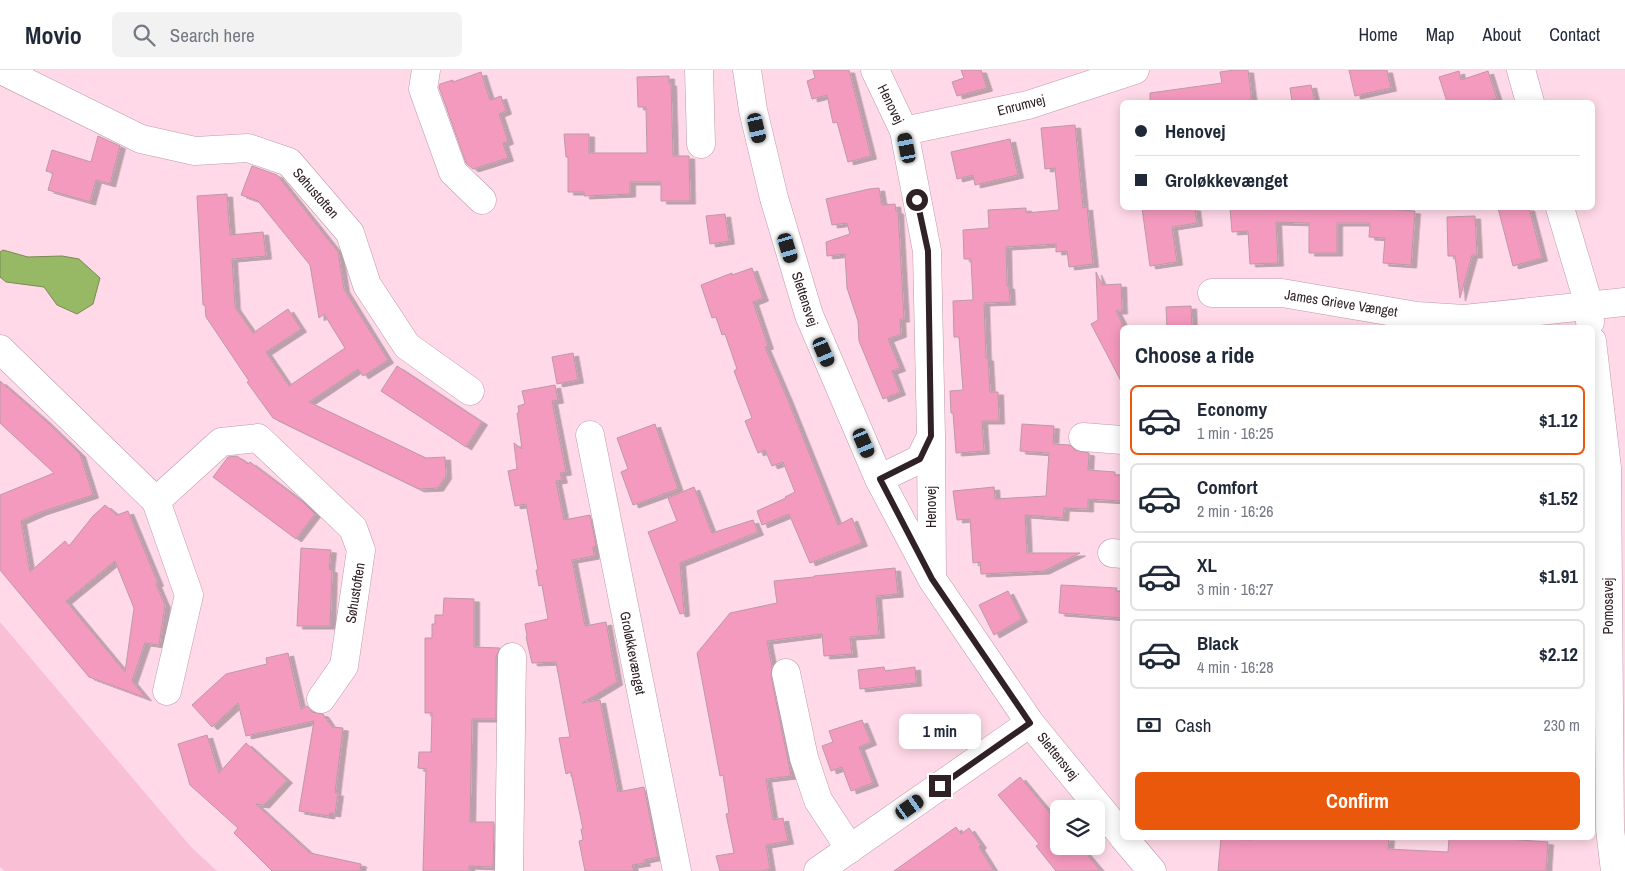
<!DOCTYPE html>
<meta charset="utf-8">
<style>
body{margin:0;font-family:"Archivo Narrow",sans-serif;background:#f2f2f3;color:#1f2937;height:100vh;display:flex;flex-direction:column;font-size:19px;white-space:nowrap}
*{box-sizing:border-box;margin:0}
p{font-size:16px;color:#747a83}
.icon{flex:none;width:28px;height:28px;fill:none;stroke:currentColor;stroke-width:2;stroke-linecap:round;stroke-linejoin:round}
.map{position:relative;flex:1;overflow:hidden}
.panel{position:absolute;left:1120px;top:255px;width:475px;height:515px;display:flex;flex-direction:column;background:#fff;border-radius:8px;box-shadow:0 2px 12px #0003}
.panel>*{flex:none}
.hud{position:absolute;left:1120px;top:30px;width:475px;height:110px;border-radius:8px;box-shadow:0 2px 12px #0003;display:grid;align-content:center;height:110px;padding:0 15px;background:#fff}
.buttons{position:absolute;left:1050px;top:730px;display:grid;gap:10px}
.buttons a{display:grid;place-items:center;width:55px;height:55px;border-radius:8px;background:#fff;box-shadow:0 2px 12px #0003;font-size:25px}
.end{position:absolute;width:22px;height:22px;margin:-11px;border:6px solid #2f2126;background:#fff;box-shadow:0 0 0 2px #fff}
.from{border-radius:50%}
.bubble{position:absolute;height:35px;border-radius:8px;background:#fff;box-shadow:0 2px 12px #0003;font-size:16px;font-weight:700;line-height:35px;text-align:center}
.car{position:absolute;width:15px;height:30px;margin:-15px -8px;border-radius:6px;box-shadow:0 0 4px 1px #0007;background:linear-gradient(#222 24%,#8ab4d8 0 40%,#222 0 76%,#8ab4d8 0 86%,#222 0)}
.hud b{display:flex;align-items:center;gap:18px;height:48px;font-size:19px}
.hud b+b{border-top:1px solid #e0e1e3}
.hud i{width:12px;height:12px;background:#1f2937}
ul{padding:0;list-style:none}
li{display:flex;align-items:center;gap:15px;height:70px;margin:0 10px 8px;padding:0 5px;border:2px solid #e0e1e3;border-radius:8px}
li div{flex:1}
li b{display:block;font-size:19px}
li em{font-style:normal;font-weight:700}
li.active{border-color:#ea580c}
li>.icon{width:45px;height:45px;stroke-width:1.5}
h2{padding:0 15px;font-size:22px;line-height:60px}
.pay{display:flex;align-items:center;gap:12px;height:55px;padding:0 15px;font-size:19px}
.pay p{margin-inline-start:auto}
.primary-button{display:flex;gap:10px;margin-top:auto;padding:10px 15px}
.primary-button a{flex:1;height:58px;border-radius:8px;background:#ea580c;color:#fff;font-size:20px;font-weight:700;line-height:58px;text-align:center}
header{display:flex;align-items:center;gap:30px;box-sizing:border-box;height:70px;padding:0 25px;background:#fff;border-bottom:1px solid #e0e1e3}
header strong{font-size:24px}
nav{display:flex;gap:28px;margin-inline-start:auto;font-size:18px}
.search{width:350px;height:45px;background:#f2f2f3;display:flex;align-items:center;gap:12px;box-sizing:border-box;padding:0 18px;border-radius:8px;color:#747a83;font-size:19px}
.map>svg:first-child{display:block}
.green{fill:#f9bfd5}
.water{fill:#97b865;stroke:#788b52}
.building{fill:#f59abf;stroke:#bc99a6;fill-rule:evenodd;filter:url(#shadow)}
.lines{fill:none;stroke-linecap:round;stroke-linejoin:round}
.minor-casing{stroke:#bd9aa7;stroke-width:29}
.minor{stroke:#fff;stroke-width:28}
.route{stroke:#2f2126;stroke-width:6}
.labels{text-anchor:middle;dominant-baseline:central;stroke-width:4.5;stroke-linejoin:round;paint-order:stroke}
.street-label{font-size:14px;fill:#2f2126;stroke:#fff}
</style>
<header>
<strong>Movio</strong>
<div class="search"><svg class="icon" aria-label="search" viewBox="0 0 24 24"><circle cx="10" cy="10" r="6"/><path d="M15 15l6 6"/></svg>Search here</div>
<nav><a>Home</a><a>Map</a><a>About</a><a>Contact</a></nav>
</header>
<div class="map">
<svg width="1625" height="801" viewBox="0 0 1625 801">
<defs>
<filter id="shadow"><feDropShadow dx="5.5" dy="3" stdDeviation="0" flood-color="#0004"/></filter>
</defs>
<rect width="100%" height="100%" fill="#ffd9e7"/>
<!-- green -->
<polygon class="green" points="0,552 191,777 217,801 5,801 0,797"/>
<!-- water -->
<polygon class="water" points="3,180 28,187 62,186 79,189 100,208 93,234 77,244 57,235 44,217 6,212 0,207 0,182"/>
<!-- building -->
<g class="building">
<polygon points="813,0 849,0 871,86 848,92 837,52 833,53 827,25 812,29 807,11 815,8"/>
<polygon points="961,0 981,0 987,18 957,26 952,12 964,8"/>
<polygon points="1235,0 1248,0 1252,32 1150,32 1150,23 1222,13 1220,2"/>
<polygon points="1349,0 1387,0 1391,18 1355,26"/>
<polygon points="1459,1 1461,10 1488,1 1497,29 1485,32 1447,32 1439,7"/>
<polygon points="481,2 490,30 501,26 506,41 499,44 508,71 503,73 508,88 473,99 466,93 439,17 440,14 453,10 453,12"/>
<polygon points="669,6 669,13 671,13 673,86 689,86 690,131 661,131 661,112 630,112 630,124 584,126 584,122 568,122 568,87 566,87 564,64 589,64 589,83 647,83 646,37 638,37 637,7"/>
<polygon points="1311,15 1315,32 1292,32 1290,18"/>
<polygon points="1075,55 1083,138 1087,137 1093,194 1069,197 1067,181 1056,182 1056,174 1006,177 1007,216 1009,216 1010,232 984,233 986,288 988,288 990,322 998,322 999,351 982,351 984,381 956,383 953,343 951,343 950,321 963,320 959,267 954,267 953,231 973,230 971,189 964,189 963,160 989,158 988,140 1026,138 1026,143 1059,140 1055,98 1045,99 1041,58"/>
<polygon points="98,66 120,76 110,114 96,110 90,132 48,120 53,103 46,101 52,80 91,92"/>
<polygon points="1010,69 1018,105 975,115 973,105 957,109 951,82"/>
<polygon points="252,96 277,105 338,182 344,219 388,290 363,306 358,299 309,332 426,388 445,387 446,406 438,418 419,419 273,348 247,312 249,311 206,247 205,235 203,235 197,126 227,124 230,165 263,162 266,186 232,189 235,237 253,263 288,239 301,259 266,282 289,316 345,278 324,244 319,248 310,195 258,131 241,125"/>
<polygon points="879,118 882,135 895,134 896,141 898,141 904,249 900,249 901,264 888,269 900,298 892,301 900,322 883,329 859,271 858,251 847,218 845,184 827,186 826,172 850,164 847,153 832,155 826,129 869,119"/>
<polygon points="1142,138 1195,138 1197,153 1172,157 1177,192 1150,196"/>
<polygon points="1230,138 1370,138 1415,141 1411,195 1383,193 1385,168 1369,167 1370,153 1337,153 1337,183 1309,183 1309,153 1276,152 1278,193 1250,194 1248,161 1232,162"/>
<polygon points="1498,138 1529,138 1542,188 1513,196"/>
<polygon points="725,144 729,171 710,174 706,146"/>
<polygon points="1475,146 1477,185 1472,185 1460,228 1455,186 1448,186 1447,147"/>
<polygon points="752,198 763,228 753,232 768,276 765,277 787,328 838,455 852,448 862,473 810,493 789,444 762,455 757,441 786,428 785,427 795,422 783,392 772,396 765,380 758,383 745,351 752,348 734,301 737,299 725,264 722,265 716,247 712,248 701,215 732,203 732,205"/>
<polygon points="1096,202 1102,215 1121,214 1122,241 1116,241 1122,253 1122,313 1091,254 1098,250"/>
<polygon points="1191,236 1192,258 1167,258 1166,237"/>
<polygon points="573,283 578,310 557,314 552,287"/>
<polygon points="397,296 482,352 466,377 381,321"/>
<path d="M0,311L46,351L80,384L93,425L41,442L21,451L30,502L65,471L69,476L93,446L105,435L117,445L128,441L158,513L156,514L165,535L159,575L145,573L132,611L146,628L89,607L0,500V425L54,403L0,353ZM115,491L134,538L125,602L66,531Z"/>
<polygon points="555,315 558,330 552,331 566,402 560,403 562,410 556,411 564,450 590,445 596,475 593,477 594,486 572,490 585,556 606,552 617,612 582,633 600,630 618,722 644,717 658,787 644,790 645,793 632,795 634,801 585,801 579,771 583,770 581,759 583,759 571,702 566,704 559,668 570,667 556,592 532,593 526,567 527,566 525,554 548,549 542,515 539,516 536,500 538,500 526,434 515,436 508,401 517,399 514,373 522,379 517,343 519,343 518,336 525,334 522,321"/>
<polygon points="655,354 678,419 633,435 621,402 628,399 617,368"/>
<polygon points="1022,354 1054,356 1053,374 1070,375 1075,380 1089,383 1088,400 1115,402 1115,405 1122,405 1122,431 1088,429 1088,439 1064,438 1063,448 1025,445 1027,483 1080,483 1044,501 981,504 980,492 973,493 970,449 957,450 953,421 994,417 995,429 1046,426 1049,383 1020,381"/>
<polygon points="237,386 248,394 250,392 303,432 315,444 296,469 213,407 228,387"/>
<polygon points="694,417 712,463 753,450 758,462 680,493 684,543 680,544 648,462 677,451 668,428"/>
<polygon points="301,478 331,480 329,499 332,500 330,556 297,556"/>
<polygon points="895,498 898,524 876,526 879,565 850,567 852,584 824,586 822,564 767,571 772,597 771,606 791,706 766,709 773,750 783,748 788,771 766,775 770,799 762,801 720,801 716,786 734,783 726,744 729,743 723,705 720,706 697,583 730,543 777,533 774,511 814,507 814,506"/>
<polygon points="1061,515 1117,518 1116,521 1122,522 1122,548 1059,543"/>
<polygon points="1008,521 1022,549 994,565 979,535"/>
<polygon points="444,528 474,529 474,577 500,578 496,587 496,649 472,649 471,700 470,752 494,752 493,797 469,796 469,801 423,801 426,699 418,698 419,682 431,682 432,643 425,643 425,568 432,568 432,554 435,554 435,545 443,545"/>
<polygon points="288,583 301,639 307,636 312,642 323,644 332,657 343,658 335,723 338,723 335,744 330,743 329,746 299,741 314,651 246,666 238,633 212,657 192,635 226,604 267,594 266,588"/>
<polygon points="884,597 885,601 915,597 916,613 860,619 858,600"/>
<polygon points="862,650 871,672 859,677 873,713 851,721 842,697 831,701 822,676 833,672 829,661"/>
<polygon points="207,665 219,703 246,673 287,710 264,735 256,734 310,783 361,794 360,801 272,801 234,763 238,758 190,715 178,674"/>
<polygon points="1020,707 1059,754 1059,776 1080,776 1101,801 1056,801 1036,776 1039,774 998,725"/>
<polygon points="956,757 961,764 969,758 981,775 979,777 994,801 894,801"/>
<polygon points="1221,768 1251,770 1251,768 1389,768 1388,779 1448,782 1449,768 1493,768 1548,772 1546,801 1218,801"/>
</g>
<g class="lines">
<defs>
<g id="minor">
<polyline points="1,0 141,69 195,81 248,78 289,92 350,163 367,215 407,276 470,321"/>
<polyline points="426,0 423,19 453,102 482,130"/>
<polyline points="699,0 701,74"/>
<polyline points="747,0 753,40 774,128 809,245 879,409 932,509 1030,653 1122,765"/>
<polyline points="875,0 904,61 927,181 931,366 920,389 879,409"/>
<polyline points="1521,0 1530,32"/>
<polyline points="904,61 1028,35 1135,0"/>
<polyline points="1560,138 1589,235 1590,252"/>
<polyline points="1212,223 1282,223 1417,246 1464,249 1625,232"/>
<polyline points="1592,271 1607,398 1610,759 1615,801"/>
<polyline points="0,279 156,431 189,525 167,621"/>
<polyline points="590,365 677,801"/>
<polyline points="1083,367 1122,370"/>
<polyline points="931,368 932,505"/>
<polyline points="156,431 221,372 258,368 353,458 361,480 344,596 321,629"/>
<polyline points="1112,483 1122,484"/>
<polyline points="786,603 804,688 818,730 850,779"/>
<polyline points="1124,768 1152,801"/>
<polyline points="509,801 512,587"/>
<polyline points="818,801 1030,653"/>
</g>
</defs>
<!-- minor casing -->
<use href="#minor" class="minor-casing"/>
<!-- minor -->
<use href="#minor" class="minor"/>
</g>
<g class="lines">
<!-- route -->
<polyline class="route" points="917,130 928,181 931,366 920,389 880,409 932,509 1030,653 940,716"/>
</g>
<g class="labels">
<!-- street labels -->
<g class="street-label">
<text transform="translate(891 34) rotate(64)">Henovej</text>
<text transform="translate(1021 35) rotate(-14)">Enrumvej</text>
<text transform="translate(316 123) rotate(49)">Søhustoften</text>
<text transform="translate(805 229) rotate(72)">Slettensvej</text>
<text transform="translate(1341 233) rotate(9)">James Grieve Vænget</text>
<text transform="translate(931 437) rotate(-90)">Henovej</text>
<text transform="translate(355 523) rotate(-81)">Søhustoften</text>
<text transform="translate(1608 536) rotate(-90)">Pomosavej</text>
<text transform="translate(633 583) rotate(79)">Groløkkevænget</text>
<text transform="translate(1058 686) rotate(51)">Slettensvej</text>
</g>
</g>
</svg>
<div class="buttons">
<a><svg class="icon" aria-label="layers" viewBox="0 0 24 24"><path d="M12 4l9 5-9 5-9-5zM3 14l9 5 9-5"/></svg></a>
</div>
<i class="end from" style="left:917px;top:130px"></i>
<i class="end" style="left:940px;top:716px"></i>
<div class="bubble" style="left:899px;top:644px;width:82px">1 min</div>
<i class="car" style="left:757px;top:58px;rotate:167deg"></i>
<i class="car" style="left:907px;top:78px;rotate:349deg"></i>
<i class="car" style="left:788px;top:178px;rotate:163deg"></i>
<i class="car" style="left:824px;top:282px;rotate:157deg"></i>
<i class="car" style="left:864px;top:373px;rotate:157deg"></i>
<i class="car" style="left:910px;top:737px;rotate:55deg"></i>
<div class="hud">
<b><i class="from"></i>Henovej</b>
<b><i></i>Groløkkevænget</b>
</div>
<section class="panel">
<h2>Choose a ride</h2>
<ul>
<li class="active"><svg class="icon" aria-label="car" viewBox="0 0 24 24"><path d="M5 17H2v-5l4-1 3-4h7l3 4 3 1v5h-3M9 17h6M6 11h13"/><circle cx="7" cy="17" r="2"/><circle cx="17" cy="17" r="2"/></svg><div><b>Economy</b><p>1 min · 16:25</p></div><em>$1.12</em></li>
<li><svg class="icon" aria-label="car" viewBox="0 0 24 24"><path d="M5 17H2v-5l4-1 3-4h7l3 4 3 1v5h-3M9 17h6M6 11h13"/><circle cx="7" cy="17" r="2"/><circle cx="17" cy="17" r="2"/></svg><div><b>Comfort</b><p>2 min · 16:26</p></div><em>$1.52</em></li>
<li><svg class="icon" aria-label="car" viewBox="0 0 24 24"><path d="M5 17H2v-5l4-1 3-4h7l3 4 3 1v5h-3M9 17h6M6 11h13"/><circle cx="7" cy="17" r="2"/><circle cx="17" cy="17" r="2"/></svg><div><b>XL</b><p>3 min · 16:27</p></div><em>$1.91</em></li>
<li><svg class="icon" aria-label="car" viewBox="0 0 24 24"><path d="M5 17H2v-5l4-1 3-4h7l3 4 3 1v5h-3M9 17h6M6 11h13"/><circle cx="7" cy="17" r="2"/><circle cx="17" cy="17" r="2"/></svg><div><b>Black</b><p>4 min · 16:28</p></div><em>$2.12</em></li>
</ul>
<div class="pay"><svg class="icon" aria-label="cash" viewBox="0 0 24 24"><path d="M3 7h18v10H3z"/><circle cx="12" cy="12" r="2"/></svg>Cash<p>230 m</p></div>
<div class="primary-button"><a>Confirm</a></div>
</section>
</div>
